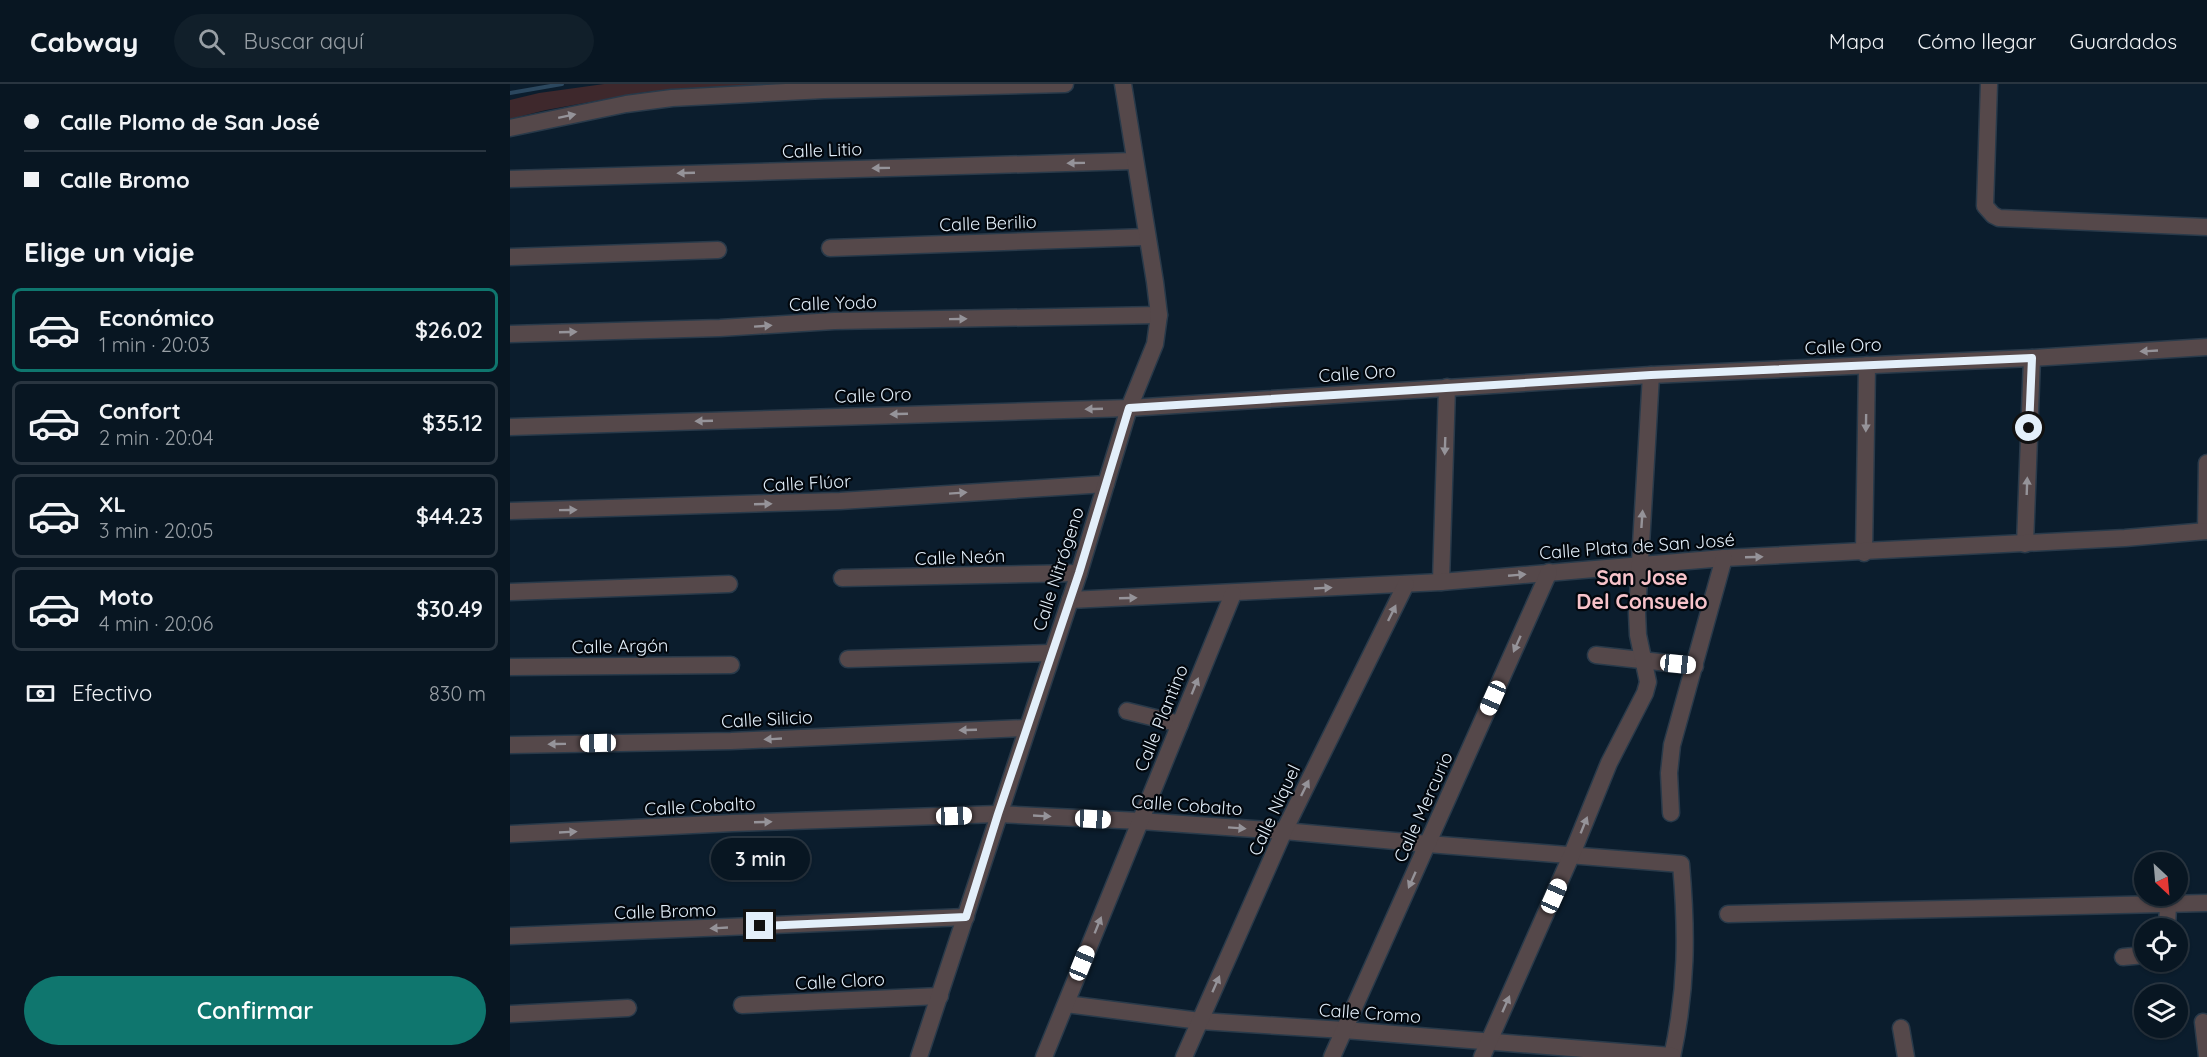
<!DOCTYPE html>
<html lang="es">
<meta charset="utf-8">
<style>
body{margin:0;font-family:Quicksand,sans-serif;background:#111f2a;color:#f1f3f6;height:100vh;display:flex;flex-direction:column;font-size:22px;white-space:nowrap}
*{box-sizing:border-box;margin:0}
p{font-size:20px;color:#989fa5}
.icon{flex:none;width:33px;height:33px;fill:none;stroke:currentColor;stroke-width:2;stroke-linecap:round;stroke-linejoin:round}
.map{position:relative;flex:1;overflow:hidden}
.side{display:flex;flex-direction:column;background:#081622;width:510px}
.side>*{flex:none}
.top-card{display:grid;align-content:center;height:132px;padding:0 24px;background:#081622}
.needle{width:39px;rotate:154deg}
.buttons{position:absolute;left:1624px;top:768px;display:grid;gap:12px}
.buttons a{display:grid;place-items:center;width:54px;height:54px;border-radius:50%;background:#081622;box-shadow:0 2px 4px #0004,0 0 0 2px #293540;font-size:30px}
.end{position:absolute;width:27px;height:27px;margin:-14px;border:8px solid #e3effa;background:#111;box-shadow:0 0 0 3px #111}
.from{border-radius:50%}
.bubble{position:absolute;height:42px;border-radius:21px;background:#081622;box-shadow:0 2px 4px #0004,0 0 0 2px #293540;font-size:20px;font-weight:600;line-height:42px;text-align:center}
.car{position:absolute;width:18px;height:36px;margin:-18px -9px;border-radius:8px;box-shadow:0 0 4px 2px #0007;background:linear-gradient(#fff 24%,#345 0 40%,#fff 0 76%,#345 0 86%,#fff 0)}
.top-card b{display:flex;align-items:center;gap:21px;height:57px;font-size:22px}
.top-card b+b{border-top:2px solid #293540}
.top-card i{width:15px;height:15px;background:#f1f3f6}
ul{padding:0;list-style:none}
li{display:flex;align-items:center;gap:18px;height:84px;margin:0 12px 9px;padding:0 12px;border:3px solid #293540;border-radius:9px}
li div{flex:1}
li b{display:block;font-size:22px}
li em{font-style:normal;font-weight:600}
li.active{border-color:#0f766e}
li>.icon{width:54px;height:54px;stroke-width:1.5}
h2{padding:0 24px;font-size:27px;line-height:72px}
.pay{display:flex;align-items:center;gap:15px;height:66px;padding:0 24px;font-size:22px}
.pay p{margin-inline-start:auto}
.primary-button{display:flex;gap:12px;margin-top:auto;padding:12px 24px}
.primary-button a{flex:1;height:69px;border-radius:36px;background:#0f766e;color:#fff;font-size:24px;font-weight:600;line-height:69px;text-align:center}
header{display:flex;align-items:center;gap:36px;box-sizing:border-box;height:84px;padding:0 30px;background:#081622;border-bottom:2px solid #293540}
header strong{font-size:28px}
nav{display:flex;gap:33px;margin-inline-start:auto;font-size:21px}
.search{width:420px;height:54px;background:#111f2a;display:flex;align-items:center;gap:15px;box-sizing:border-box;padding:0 21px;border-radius:33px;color:#989fa5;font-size:22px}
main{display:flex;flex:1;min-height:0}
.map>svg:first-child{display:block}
.green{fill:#3e282c}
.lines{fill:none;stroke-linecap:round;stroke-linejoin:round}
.stream{stroke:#2b475e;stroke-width:4}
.minor-casing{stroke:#293a4a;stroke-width:19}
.minor{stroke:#55484a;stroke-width:16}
.oneway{fill:#959399}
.route{stroke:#e3effa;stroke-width:8}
.labels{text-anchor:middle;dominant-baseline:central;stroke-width:4.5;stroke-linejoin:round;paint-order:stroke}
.street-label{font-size:18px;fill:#e3effa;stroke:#02070d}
.quarter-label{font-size:21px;font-weight:bold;fill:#f7c3ca;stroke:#02070d}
</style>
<header>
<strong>Cabway</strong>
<div class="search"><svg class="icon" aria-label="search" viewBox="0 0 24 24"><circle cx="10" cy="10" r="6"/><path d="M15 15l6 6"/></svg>Buscar aquí</div>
<nav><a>Mapa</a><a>Cómo llegar</a><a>Guardados</a></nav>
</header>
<main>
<section class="side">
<div class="top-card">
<b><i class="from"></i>Calle Plomo de San José</b>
<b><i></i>Calle Bromo</b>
</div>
<h2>Elige un viaje</h2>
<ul>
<li class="active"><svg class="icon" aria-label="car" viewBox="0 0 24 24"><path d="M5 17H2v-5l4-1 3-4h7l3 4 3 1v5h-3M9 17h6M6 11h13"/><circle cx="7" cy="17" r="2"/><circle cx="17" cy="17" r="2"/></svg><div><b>Económico</b><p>1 min · 20:03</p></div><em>$26.02</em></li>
<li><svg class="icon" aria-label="car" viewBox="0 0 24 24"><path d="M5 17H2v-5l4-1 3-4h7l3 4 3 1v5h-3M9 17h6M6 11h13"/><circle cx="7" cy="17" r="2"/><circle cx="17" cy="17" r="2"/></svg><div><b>Confort</b><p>2 min · 20:04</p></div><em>$35.12</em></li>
<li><svg class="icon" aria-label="car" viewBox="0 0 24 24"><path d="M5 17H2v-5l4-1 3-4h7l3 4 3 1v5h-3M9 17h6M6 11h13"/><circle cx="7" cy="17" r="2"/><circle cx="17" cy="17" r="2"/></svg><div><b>XL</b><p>3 min · 20:05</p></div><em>$44.23</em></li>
<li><svg class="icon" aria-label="car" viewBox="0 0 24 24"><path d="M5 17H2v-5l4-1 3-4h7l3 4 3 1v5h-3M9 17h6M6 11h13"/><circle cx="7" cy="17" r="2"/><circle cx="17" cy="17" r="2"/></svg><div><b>Moto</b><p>4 min · 20:06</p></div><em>$30.49</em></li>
</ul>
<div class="pay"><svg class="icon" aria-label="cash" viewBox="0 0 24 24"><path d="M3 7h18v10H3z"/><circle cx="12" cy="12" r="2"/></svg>Efectivo<p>830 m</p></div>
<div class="primary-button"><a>Confirmar</a></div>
</section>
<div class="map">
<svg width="1697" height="973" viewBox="0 0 1697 973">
<rect width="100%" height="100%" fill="#0b1d2d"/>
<!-- green -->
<polygon class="green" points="94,0 262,0 135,8 36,26 0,35 0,16 29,9"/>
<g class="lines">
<!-- stream -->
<polyline class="stream" points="0,9 52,0"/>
<defs>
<g id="minor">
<polyline points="1479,0 1475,122 1483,131 1489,134 1697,143"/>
<polyline points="0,44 116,20 162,14 314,6 555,0"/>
<polyline points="0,95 624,77"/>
<polyline points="320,164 637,153"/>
<polyline points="0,173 208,166"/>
<polyline points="0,250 210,244 324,237 649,231"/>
<polyline points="0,343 619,324 1141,291 1522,274 1697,263"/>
<polyline points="0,427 330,417 596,400"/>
<polyline points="1696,447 1697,379"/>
<polyline points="1515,460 1522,274"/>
<polyline points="1354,469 1357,281"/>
<polyline points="332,494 569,489"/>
<polyline points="931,498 937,303"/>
<polyline points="0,508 219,500"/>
<polyline points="560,516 931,498 1214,474 1615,454 1697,447"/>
<polyline points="1086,571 1185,582"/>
<polyline points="338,575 541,569"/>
<polyline points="0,583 221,581"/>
<polyline points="617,627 670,640"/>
<polyline points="0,661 221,657 516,644"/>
<polyline points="1161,729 1159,689 1162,661 1214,474"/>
<path d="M0,750L223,739L488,730L630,737L774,747L918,760L1171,780C1177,848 1177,905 1162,973"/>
<polyline points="1218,830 1697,819"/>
<polyline points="1657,844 1658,820"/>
<polyline points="0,852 456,833"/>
<polyline points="1613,873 1635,871"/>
<polyline points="556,920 690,937 834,946 1162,972"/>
<polyline points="232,921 430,912"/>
<polyline points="0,930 118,924"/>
<polyline points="1693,938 1697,972"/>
<polyline points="1391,944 1396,973"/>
<polyline points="409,973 569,489 619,324 645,260 649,231 645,198 613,0"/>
<polyline points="534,973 723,510"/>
<polyline points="674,973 774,747 896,500"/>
<polyline points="822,973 1039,488"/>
<polyline points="972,973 1062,770 1099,679 1135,609 1138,598 1128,551 1127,529 1141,291"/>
</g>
</defs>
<!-- minor casing -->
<use href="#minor" class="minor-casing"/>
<!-- minor -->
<use href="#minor" class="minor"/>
</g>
<!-- one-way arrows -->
<defs><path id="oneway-solid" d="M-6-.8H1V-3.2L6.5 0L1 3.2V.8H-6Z" transform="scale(1.5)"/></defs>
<g class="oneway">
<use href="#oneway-solid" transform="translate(57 32) rotate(-12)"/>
<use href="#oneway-solid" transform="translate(566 79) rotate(179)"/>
<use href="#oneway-solid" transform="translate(371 84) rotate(179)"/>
<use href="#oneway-solid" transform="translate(176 89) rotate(178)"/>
<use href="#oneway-solid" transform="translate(448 235) rotate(-1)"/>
<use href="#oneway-solid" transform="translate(253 242) rotate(-4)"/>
<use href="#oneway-solid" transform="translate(58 248) rotate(-2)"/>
<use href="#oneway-solid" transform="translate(1639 267) rotate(177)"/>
<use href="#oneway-solid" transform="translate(584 325) rotate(178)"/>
<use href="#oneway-solid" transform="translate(389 330) rotate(178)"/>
<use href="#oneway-solid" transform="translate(194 337) rotate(178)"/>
<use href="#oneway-solid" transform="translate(1356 339) rotate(91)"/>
<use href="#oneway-solid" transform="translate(935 362) rotate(92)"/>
<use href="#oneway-solid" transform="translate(1517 402) rotate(-88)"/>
<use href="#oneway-solid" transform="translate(448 409) rotate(-4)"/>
<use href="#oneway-solid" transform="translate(253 420) rotate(-2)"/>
<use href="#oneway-solid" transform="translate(58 426) rotate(-1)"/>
<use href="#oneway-solid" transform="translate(1132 435) rotate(-86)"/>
<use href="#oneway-solid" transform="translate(1244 473) rotate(-2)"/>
<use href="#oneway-solid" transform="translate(1007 491) rotate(-5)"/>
<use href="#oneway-solid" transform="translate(813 504) rotate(-3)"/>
<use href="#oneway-solid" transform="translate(618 514) rotate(-2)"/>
<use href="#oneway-solid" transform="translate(882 529) rotate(-64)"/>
<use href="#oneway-solid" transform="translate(1007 560) rotate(114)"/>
<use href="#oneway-solid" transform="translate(685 602) rotate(-68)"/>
<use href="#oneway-solid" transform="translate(458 646) rotate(178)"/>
<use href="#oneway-solid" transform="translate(263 655) rotate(177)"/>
<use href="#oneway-solid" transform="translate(47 660) rotate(179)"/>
<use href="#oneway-solid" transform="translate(795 704) rotate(-64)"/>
<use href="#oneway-solid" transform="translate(532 732) rotate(3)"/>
<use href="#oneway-solid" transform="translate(253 738) rotate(-2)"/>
<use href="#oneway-solid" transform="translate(1074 741) rotate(-68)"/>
<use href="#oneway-solid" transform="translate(727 744) rotate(4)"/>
<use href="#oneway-solid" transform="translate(58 748) rotate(-3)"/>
<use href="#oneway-solid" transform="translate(902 796) rotate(114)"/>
<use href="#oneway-solid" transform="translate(588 841) rotate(-68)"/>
<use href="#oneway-solid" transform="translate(209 844) rotate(177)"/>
<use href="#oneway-solid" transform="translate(706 900) rotate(-66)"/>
<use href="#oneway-solid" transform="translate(996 920) rotate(-66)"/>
</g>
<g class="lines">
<!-- route -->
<polyline class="route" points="250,842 456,833 488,730 569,489 619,324 1141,291 1522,274 1519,344"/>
</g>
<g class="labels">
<!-- street labels -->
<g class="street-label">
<text transform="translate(312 66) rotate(-2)">Calle Litio</text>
<text transform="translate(478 139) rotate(-2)">Calle Berilio</text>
<text transform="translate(323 219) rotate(-2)">Calle Yodo</text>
<text transform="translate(1333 262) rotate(-3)">Calle Oro</text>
<text transform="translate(847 289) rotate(-4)">Calle Oro</text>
<text transform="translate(363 311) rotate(-2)">Calle Oro</text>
<text transform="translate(297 399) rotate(-3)">Calle Flúor</text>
<text transform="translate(1127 462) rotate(-4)">Calle Plata de San José</text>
<text transform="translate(450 473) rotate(-2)">Calle Neón</text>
<text transform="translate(548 485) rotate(-72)">Calle Nitrógeno</text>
<text transform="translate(110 562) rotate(-1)">Calle Argón</text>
<text transform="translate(651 634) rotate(-68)">Calle Plantino</text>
<text transform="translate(257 635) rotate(-3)">Calle Silicio</text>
<text transform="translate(677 721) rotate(4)">Calle Cobalto</text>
<text transform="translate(190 722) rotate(-3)">Calle Cobalto</text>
<text transform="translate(913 723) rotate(-66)">Calle Mercurio</text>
<text transform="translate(764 726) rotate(-65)">Calle Níquel</text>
<text transform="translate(155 827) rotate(-2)">Calle Bromo</text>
<text transform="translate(330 897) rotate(-3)">Calle Cloro</text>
<text transform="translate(860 929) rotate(4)">Calle Cromo</text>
</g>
<!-- quarter labels -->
<g class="quarter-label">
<text x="1132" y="493">San Jose<tspan x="1132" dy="24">Del Consuelo</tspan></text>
</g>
</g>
</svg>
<div class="buttons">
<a><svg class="needle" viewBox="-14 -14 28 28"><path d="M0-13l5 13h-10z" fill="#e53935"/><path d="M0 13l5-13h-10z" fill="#989fa5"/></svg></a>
<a><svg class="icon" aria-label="locate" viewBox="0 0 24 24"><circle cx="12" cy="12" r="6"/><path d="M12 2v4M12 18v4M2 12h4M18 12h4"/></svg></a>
<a><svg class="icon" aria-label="layers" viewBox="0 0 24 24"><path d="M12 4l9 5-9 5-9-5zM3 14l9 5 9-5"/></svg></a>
</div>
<i class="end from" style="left:1519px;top:344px"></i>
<i class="end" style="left:250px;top:842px"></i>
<div class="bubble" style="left:201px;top:754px;width:99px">3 min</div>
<i class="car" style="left:1168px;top:580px;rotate:96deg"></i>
<i class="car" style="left:983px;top:614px;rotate:204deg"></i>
<i class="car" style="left:88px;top:659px;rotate:269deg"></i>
<i class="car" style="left:444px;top:732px;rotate:88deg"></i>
<i class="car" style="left:583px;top:735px;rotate:93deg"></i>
<i class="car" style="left:1044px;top:812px;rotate:24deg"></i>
<i class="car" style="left:572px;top:879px;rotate:22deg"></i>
</div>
</main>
